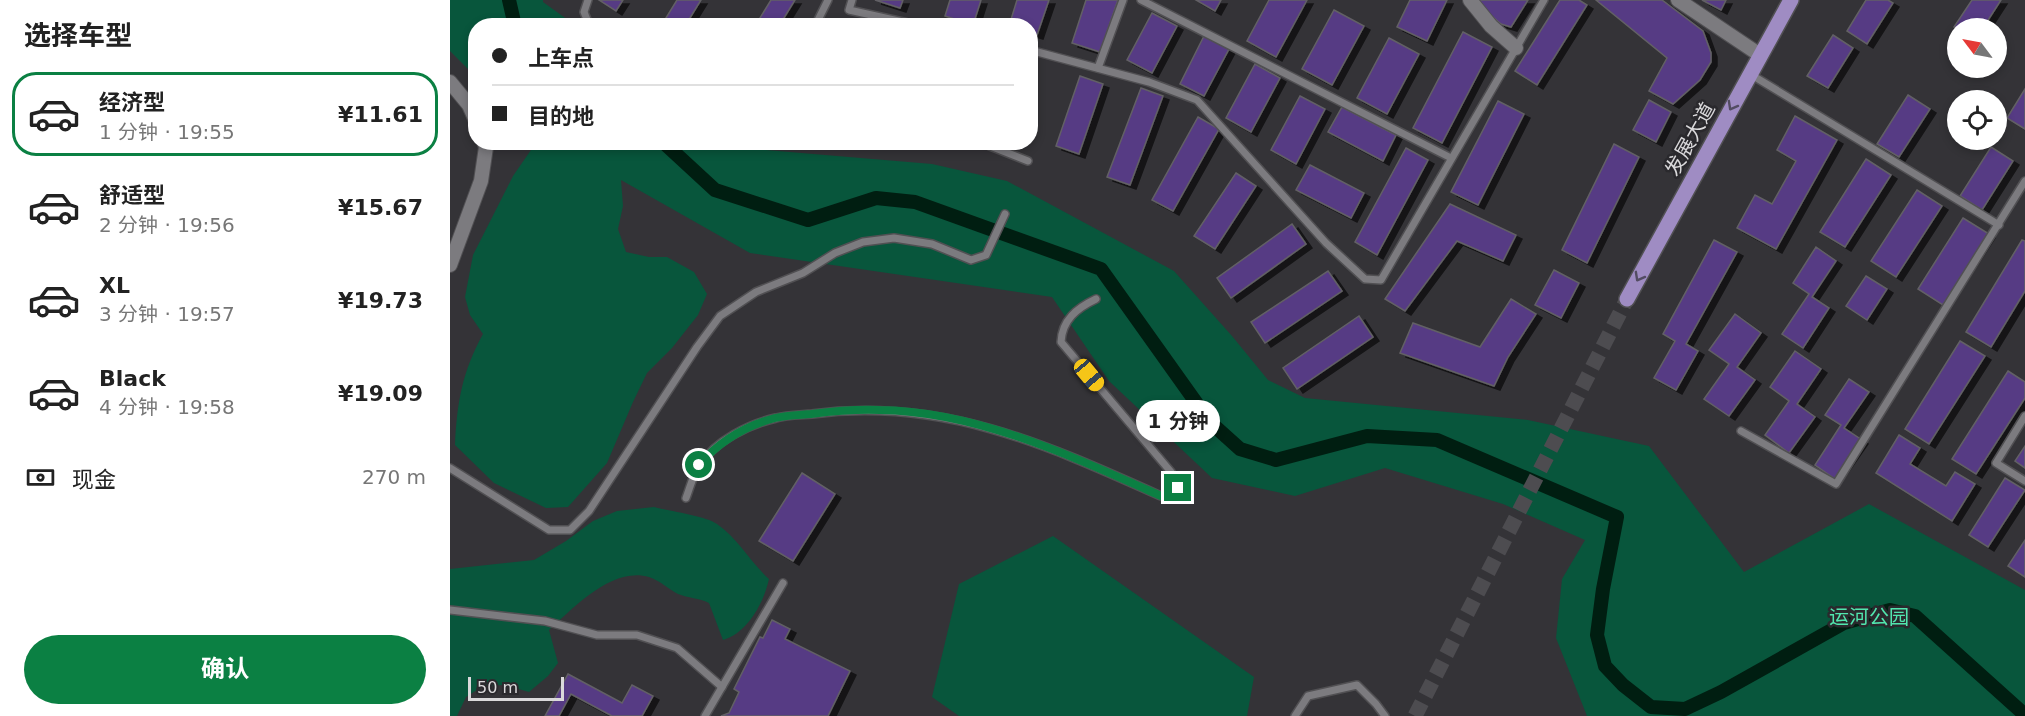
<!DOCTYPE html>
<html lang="zh">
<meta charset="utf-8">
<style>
body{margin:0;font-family:"DejaVu Sans","Noto Sans SC",sans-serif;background:#f6f6f6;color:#222;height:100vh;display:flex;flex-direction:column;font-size:22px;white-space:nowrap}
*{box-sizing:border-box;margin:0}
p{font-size:20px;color:#767676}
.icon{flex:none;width:33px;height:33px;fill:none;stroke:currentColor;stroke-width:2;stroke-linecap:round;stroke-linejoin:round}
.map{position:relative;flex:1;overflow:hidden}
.sheet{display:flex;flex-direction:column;background:#fff;width:450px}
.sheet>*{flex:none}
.top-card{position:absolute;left:18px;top:18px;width:570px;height:132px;border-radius:24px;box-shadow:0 3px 9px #0003;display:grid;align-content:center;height:132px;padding:0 24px;background:#fff}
.needle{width:39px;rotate:302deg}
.tools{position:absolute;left:1497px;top:18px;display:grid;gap:12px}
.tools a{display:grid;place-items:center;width:60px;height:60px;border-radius:50%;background:#fff;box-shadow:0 3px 9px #0003;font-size:30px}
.scale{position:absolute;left:18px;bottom:15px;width:96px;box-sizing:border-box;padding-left:6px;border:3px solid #dad9db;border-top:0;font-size:16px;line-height:21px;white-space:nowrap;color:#dad9db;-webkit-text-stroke:4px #2a292d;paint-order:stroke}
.end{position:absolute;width:27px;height:27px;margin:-14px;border:8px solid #0b8043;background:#fff;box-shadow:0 0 0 3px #fff}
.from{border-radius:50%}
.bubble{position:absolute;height:42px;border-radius:21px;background:#fff;box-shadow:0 3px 9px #0003;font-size:20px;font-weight:700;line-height:42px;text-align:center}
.car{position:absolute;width:18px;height:36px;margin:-18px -9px;border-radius:8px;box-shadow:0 0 4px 2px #0007;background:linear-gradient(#f5c518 24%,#345 0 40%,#f5c518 0 76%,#345 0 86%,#f5c518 0)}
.top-card b{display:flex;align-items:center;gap:21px;height:57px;font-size:22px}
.top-card b+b{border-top:2px solid #e0e0e0}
.top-card i{width:15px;height:15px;background:#222}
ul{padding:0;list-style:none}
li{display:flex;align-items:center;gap:18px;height:84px;margin:0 12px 9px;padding:0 12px;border:3px solid transparent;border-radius:24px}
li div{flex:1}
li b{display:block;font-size:22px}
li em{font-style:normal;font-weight:700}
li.on{border-color:#0b8043}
li>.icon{width:54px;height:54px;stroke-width:1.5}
h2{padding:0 24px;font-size:27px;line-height:72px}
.pay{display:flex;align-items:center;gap:15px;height:66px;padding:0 24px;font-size:22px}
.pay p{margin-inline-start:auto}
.cta{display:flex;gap:12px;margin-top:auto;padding:12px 24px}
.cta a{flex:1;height:69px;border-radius:36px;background:#0b8043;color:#fff;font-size:24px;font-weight:700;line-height:69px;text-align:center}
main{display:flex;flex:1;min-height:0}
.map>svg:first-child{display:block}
.green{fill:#08563c}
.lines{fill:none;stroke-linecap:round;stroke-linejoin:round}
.canal{stroke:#001e11;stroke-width:14}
.building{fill:#573a84;stroke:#626065;stroke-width:1.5;filter:url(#shadow)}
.primary-tunnel{stroke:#4d4c50;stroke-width:15;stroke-dasharray:15 8;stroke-linecap:butt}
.service-casing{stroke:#515053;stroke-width:10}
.minor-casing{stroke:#515053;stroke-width:16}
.primary-casing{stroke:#515053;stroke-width:18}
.service{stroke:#7c7b7f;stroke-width:7}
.minor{stroke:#7c7b7f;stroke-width:14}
.primary{stroke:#9f8cc3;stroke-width:15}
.oneway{stroke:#534c62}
.route{stroke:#0b8043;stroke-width:8}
.labels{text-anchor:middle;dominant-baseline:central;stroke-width:5;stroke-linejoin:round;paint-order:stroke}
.street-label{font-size:20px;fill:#dad9db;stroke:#2a292d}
.park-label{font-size:20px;fill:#51e6ae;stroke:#2a292d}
</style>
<main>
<section class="sheet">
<h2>选择车型</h2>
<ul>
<li class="on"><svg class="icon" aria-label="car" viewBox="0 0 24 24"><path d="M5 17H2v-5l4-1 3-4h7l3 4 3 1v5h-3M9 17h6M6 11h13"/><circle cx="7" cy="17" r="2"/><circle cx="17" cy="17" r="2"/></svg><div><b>经济型</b><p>1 分钟 · 19:55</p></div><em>¥11.61</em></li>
<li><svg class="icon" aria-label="car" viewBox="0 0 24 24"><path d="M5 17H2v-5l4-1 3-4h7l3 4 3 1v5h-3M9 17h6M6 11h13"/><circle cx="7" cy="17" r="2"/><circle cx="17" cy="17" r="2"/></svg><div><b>舒适型</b><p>2 分钟 · 19:56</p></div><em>¥15.67</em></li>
<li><svg class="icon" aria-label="car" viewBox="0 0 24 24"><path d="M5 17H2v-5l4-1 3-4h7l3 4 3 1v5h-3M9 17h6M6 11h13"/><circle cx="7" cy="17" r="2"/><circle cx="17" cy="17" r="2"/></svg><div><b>XL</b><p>3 分钟 · 19:57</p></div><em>¥19.73</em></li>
<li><svg class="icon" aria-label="car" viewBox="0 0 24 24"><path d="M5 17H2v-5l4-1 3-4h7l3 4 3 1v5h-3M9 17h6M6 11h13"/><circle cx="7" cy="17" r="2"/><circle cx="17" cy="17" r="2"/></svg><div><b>Black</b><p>4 分钟 · 19:58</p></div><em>¥19.09</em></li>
</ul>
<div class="pay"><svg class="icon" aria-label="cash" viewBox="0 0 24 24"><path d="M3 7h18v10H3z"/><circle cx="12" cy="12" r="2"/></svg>现金<p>270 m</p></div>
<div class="cta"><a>确认</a></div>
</section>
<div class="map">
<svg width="1575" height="716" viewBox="0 0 1575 716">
<defs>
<filter id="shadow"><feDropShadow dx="6" dy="4" stdDeviation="0" flood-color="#0009"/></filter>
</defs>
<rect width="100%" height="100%" fill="#343337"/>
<!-- green -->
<g class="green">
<polygon points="0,0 93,0 93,2 125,25 26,26 25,76 0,51"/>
<path d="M98,142H299L316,150L482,164L557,181L724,271L782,336L818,380L855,398L1078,420L1199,446L1294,572L1419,504L1575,590V716H1137L1106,638L1112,579L1135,540L1053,504L935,468L845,496L762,478L659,381L602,297L300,253L171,180L173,206L168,229L176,252L199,257H217L244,272L257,294L248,315L222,348L197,373L183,402L157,463L118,507L96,508L44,483L5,445C7,403 12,372 33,334L20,315L15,297L23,255L63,176L83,147Z"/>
<path d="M204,507C219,511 256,516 267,524C288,538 300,562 319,579C314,602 298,633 273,640L259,603C249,598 238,598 228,594C218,589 211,581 199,577C163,566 124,607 99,630L108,663L98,676L79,692L54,685L33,686L16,697L7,716H0V569L84,560L116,541L143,521L167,511Z"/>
<polygon points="603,536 804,677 797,716 509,716 482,697 509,584"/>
</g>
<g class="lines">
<!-- canal -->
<g class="canal">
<polyline points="59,0 65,26"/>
<polyline points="213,142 265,190 358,220 426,198 465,202 651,269 760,422 790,449 826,460 917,436 987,440 1167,517 1153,589 1147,635 1155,666 1173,685 1201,707 1235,709 1271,692 1394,623 1440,610 1465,616 1575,715"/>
</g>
</g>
<!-- building -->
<g class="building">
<polygon points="149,0 173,0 166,11"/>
<polygon points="227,0 251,0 235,26 211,26"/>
<polygon points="321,0 345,0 329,26 305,26"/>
<polygon points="425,0 453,0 450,8"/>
<polygon points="500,0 531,0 523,25 495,16"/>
<polygon points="567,0 599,0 587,35 580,33 580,26 559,26"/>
<polygon points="636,0 668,0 650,52 622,43"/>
<polygon points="746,0 771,0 765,11"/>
<polygon points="819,0 857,0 826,57 797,41"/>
<polygon points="960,0 997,0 977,41 947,27"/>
<polygon points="1028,0 1078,0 1061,27 1051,24 1038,13"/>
<polygon points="1110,0 1129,0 1137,5 1087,85 1065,71"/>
<polygon points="1146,0 1212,0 1253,31 1261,53 1261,62 1250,80 1223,104 1199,91 1217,58"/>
<polygon points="1252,0 1276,0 1271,10"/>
<polygon points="1416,0 1438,0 1443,3 1417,44 1397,31"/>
<polygon points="1522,0 1551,0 1533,28 1508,29 1504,27"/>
<polygon points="884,10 914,26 882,85 852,69"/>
<polygon points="702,13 727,26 702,73 677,60"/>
<polygon points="1013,32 1042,47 992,143 963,128"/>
<polygon points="1383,35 1403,48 1378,88 1357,76"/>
<polygon points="754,36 779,49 754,96 730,84"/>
<polygon points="939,38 969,54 937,114 907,98"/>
<polygon points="805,64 830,78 801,132 776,118"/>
<polygon points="630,76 653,84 629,154 606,146"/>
<polygon points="691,88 713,96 680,185 657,177"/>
<polygon points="1575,89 1575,129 1557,118"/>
<polygon points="1458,95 1480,109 1449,157 1427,144"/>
<polygon points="850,96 875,109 846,164 821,150"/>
<polygon points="1199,100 1221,112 1206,142 1183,130"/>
<polygon points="1048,101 1074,114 1028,205 1001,192"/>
<polygon points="892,107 946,135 933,161 878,132"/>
<polygon points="1345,116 1387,140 1326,249 1287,228 1305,195 1322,204 1346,161 1327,150"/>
<polygon points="748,117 769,129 723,211 702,200"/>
<polygon points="1164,144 1189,157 1137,263 1112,250"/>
<polygon points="1541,147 1563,161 1532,210 1510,196"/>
<polygon points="956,148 978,160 927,255 905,242"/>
<polygon points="1416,159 1441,175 1395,247 1370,232"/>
<polygon points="860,165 914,193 901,218 846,190"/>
<polygon points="786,173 806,186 765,249 744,236"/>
<polygon points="1467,190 1492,206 1446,277 1421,261"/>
<polygon points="1000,204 1066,235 1053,261 1007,241 955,311 935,299"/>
<polygon points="1513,218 1539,234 1493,305 1468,289"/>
<polygon points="842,224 856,244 781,298 767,278"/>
<polygon points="1264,240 1287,252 1236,344 1248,351 1226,390 1204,378 1225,341 1213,334"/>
<polygon points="1572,240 1575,241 1575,291 1541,347 1516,332"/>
<polygon points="1366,247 1386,261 1362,297 1379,308 1353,348 1332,334 1359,294 1343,283"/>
<polygon points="1104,270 1129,283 1111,318 1085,305"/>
<polygon points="878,271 892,291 815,343 801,322"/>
<polygon points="1416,276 1437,289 1417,320 1396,306"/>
<polygon points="1061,299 1086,314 1058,357 1044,386 950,353 963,323 1030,347"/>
<polygon points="1285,314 1311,333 1287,367 1305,380 1279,416 1254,399 1279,364 1259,350"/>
<polygon points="909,316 923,337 847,389 833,368"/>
<polygon points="1510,341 1535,356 1479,444 1455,429"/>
<polygon points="1345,351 1371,369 1347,404 1365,417 1339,453 1315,435 1339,401 1320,387"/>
<polygon points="1558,371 1575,382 1575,398 1526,474 1502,459"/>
<polygon points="1399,379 1419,392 1394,428 1412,440 1385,479 1365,465 1391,425 1375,415"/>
<polygon points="1449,435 1470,448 1460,464 1496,486 1505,472 1525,484 1502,521 1426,473"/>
<polygon points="1575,446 1575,468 1565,461"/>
<polygon points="352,473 385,494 343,561 309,541"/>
<polygon points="1555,478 1575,490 1538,547 1519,535"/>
<polygon points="1575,540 1575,577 1558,566"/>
<polygon points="322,620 340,629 335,639 400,671 378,716 271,716 279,713 289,692 284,689 310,637 313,638"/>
<polygon points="118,674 172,703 182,685 203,696 192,716 162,716 121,694 109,716 95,716"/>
</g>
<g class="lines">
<!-- primary-tunnel -->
<polyline class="primary-tunnel" points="965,716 1177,299"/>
<defs>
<g id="service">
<polyline points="138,0 134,12 138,22 144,26"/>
<polyline points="402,0 399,10 471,26"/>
<polyline points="691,0 1001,158"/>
<polyline points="365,26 378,0"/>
<polyline points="420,26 424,16"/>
<polyline points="580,50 699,82 747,100 876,243 915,279 931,280 1094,0"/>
<polyline points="648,68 673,0"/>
<polyline points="1300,74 1549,225"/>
<polyline points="530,142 578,161"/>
<polyline points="1575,416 1546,463 1575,481"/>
<polyline points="1291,431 1386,484 1575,181"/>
<polyline points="0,468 99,530 120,530 139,511 247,347 270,316 306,292 353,273 385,253 413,242 444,238 482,244 521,260 536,255 555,214"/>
<path d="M236,498C240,488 243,474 250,465C265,441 299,424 326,418C337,415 350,415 362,414C492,397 595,444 711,496L721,498L728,488L721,472L611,342C612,320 627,308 646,299"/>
<polyline points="0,610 95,621 147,635 187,635 227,648 272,687"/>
<polyline points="255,716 333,583"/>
<polyline points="845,716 858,696 907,685 926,704 935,716"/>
</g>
<g id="minor">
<polyline points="1020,0 1041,26 1066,48"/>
<polyline points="1228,0 1310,55"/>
<polyline points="0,82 19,105 26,121"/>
<polyline points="0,265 31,181 36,147 34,142"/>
</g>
<polyline id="primary" points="1177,299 1341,0"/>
</defs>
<!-- service casing -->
<use href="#service" class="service-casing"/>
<!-- minor casing -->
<use href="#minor" class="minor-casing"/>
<!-- primary casing -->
<use href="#primary" class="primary-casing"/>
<!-- service -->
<use href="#service" class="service"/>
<!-- minor -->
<use href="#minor" class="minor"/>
<!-- primary -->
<use href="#primary" class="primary"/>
</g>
<!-- one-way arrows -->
<defs><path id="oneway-chevron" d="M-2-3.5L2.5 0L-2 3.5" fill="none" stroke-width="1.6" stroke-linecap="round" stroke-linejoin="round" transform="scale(1.5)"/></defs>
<g class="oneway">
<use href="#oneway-chevron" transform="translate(1282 106) rotate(119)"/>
<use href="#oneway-chevron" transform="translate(1189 277) rotate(119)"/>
</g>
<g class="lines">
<!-- route -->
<path class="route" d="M249,465C269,442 295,426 325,418C337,415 350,415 361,414C384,411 407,409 430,410C526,411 624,457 711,496L721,498L728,488"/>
</g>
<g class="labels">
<!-- street labels -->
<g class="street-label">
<text transform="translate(1240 139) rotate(-61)">发展大道</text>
</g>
<!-- park labels -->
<g class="park-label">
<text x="1419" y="617">运河公园</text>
</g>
</g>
</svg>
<div class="tools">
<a><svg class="needle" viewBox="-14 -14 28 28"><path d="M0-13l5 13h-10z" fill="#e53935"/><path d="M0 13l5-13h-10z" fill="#767676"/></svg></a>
<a><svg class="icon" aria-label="locate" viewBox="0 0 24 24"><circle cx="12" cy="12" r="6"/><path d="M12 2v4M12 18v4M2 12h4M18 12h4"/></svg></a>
</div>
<div class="scale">50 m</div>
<i class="end from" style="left:249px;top:465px"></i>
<i class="end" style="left:728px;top:488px"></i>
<div class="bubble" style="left:686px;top:400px;width:84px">1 分钟</div>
<i class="car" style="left:639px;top:375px;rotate:140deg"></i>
<div class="top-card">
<b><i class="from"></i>上车点</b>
<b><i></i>目的地</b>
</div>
</div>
</main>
